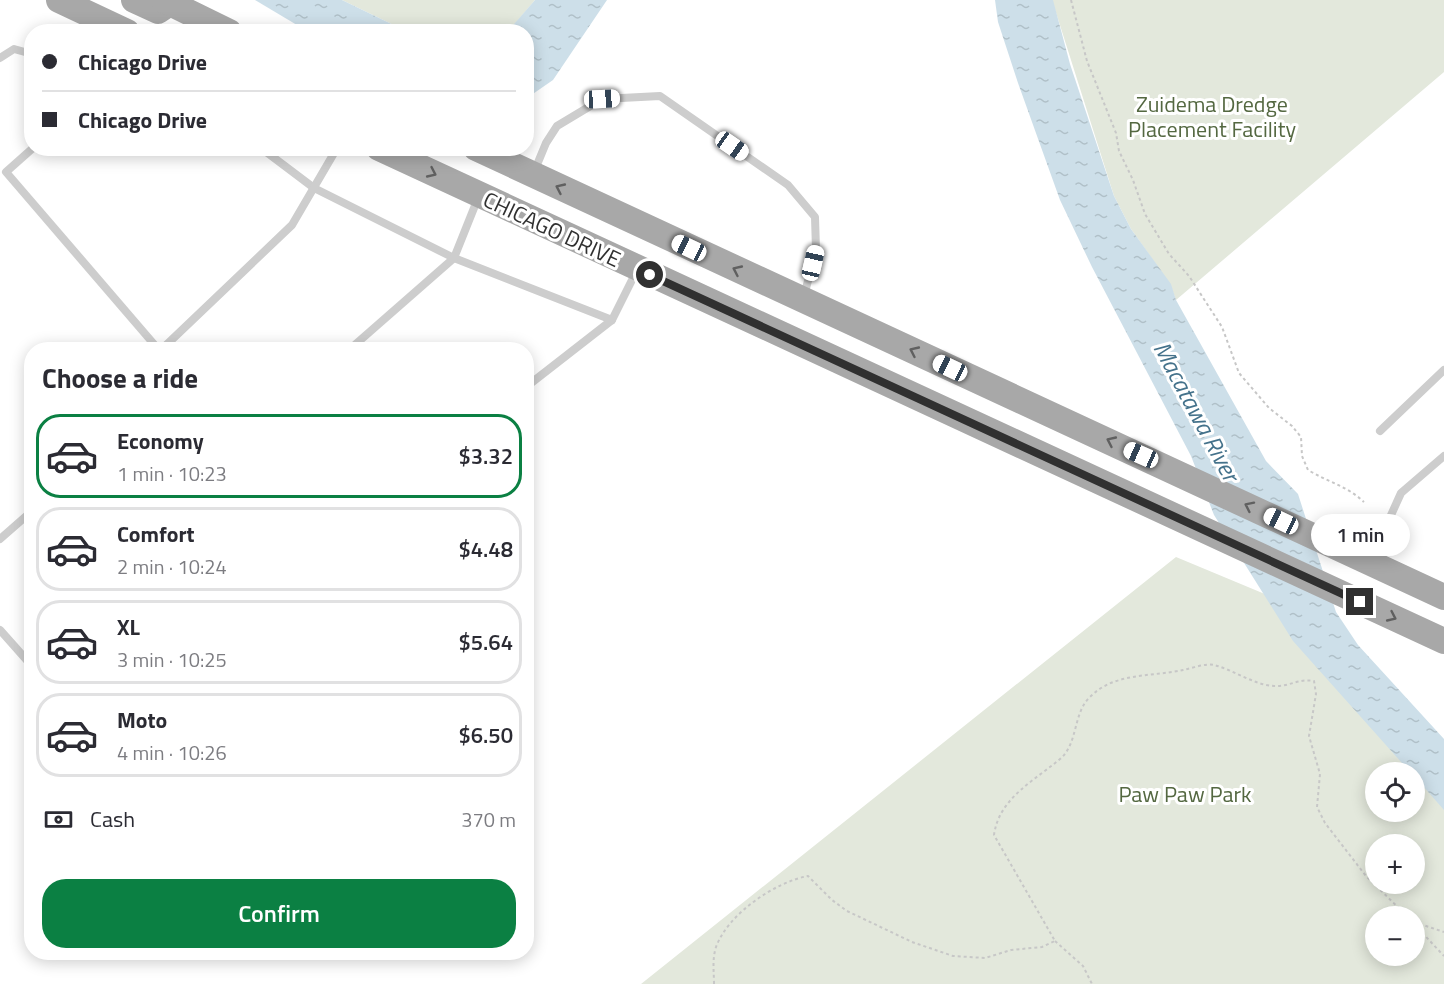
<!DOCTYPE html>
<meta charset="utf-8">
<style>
body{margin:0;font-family:"Titillium Web",sans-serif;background:#f7f7f7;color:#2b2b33;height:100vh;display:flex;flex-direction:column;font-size:22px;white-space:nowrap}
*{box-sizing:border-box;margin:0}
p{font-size:20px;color:#7c7c81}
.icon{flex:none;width:33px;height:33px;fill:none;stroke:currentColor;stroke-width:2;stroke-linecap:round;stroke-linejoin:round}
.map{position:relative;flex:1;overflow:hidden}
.panel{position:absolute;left:24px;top:342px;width:510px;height:618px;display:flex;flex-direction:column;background:#fff;border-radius:24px;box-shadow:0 3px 15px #0003}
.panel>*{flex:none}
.top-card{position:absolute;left:24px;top:24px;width:510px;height:132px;border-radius:24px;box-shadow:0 3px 15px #0003;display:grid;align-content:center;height:132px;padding:0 18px;background:#fff}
.tools{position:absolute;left:1365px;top:762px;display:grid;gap:12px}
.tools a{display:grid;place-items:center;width:60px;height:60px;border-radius:50%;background:#fff;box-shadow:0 3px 15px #0003;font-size:30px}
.end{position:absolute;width:27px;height:27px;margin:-14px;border:8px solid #303030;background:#fff;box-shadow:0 0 0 3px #fff}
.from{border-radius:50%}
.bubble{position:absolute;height:42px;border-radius:21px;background:#fff;box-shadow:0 3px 15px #0003;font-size:20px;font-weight:600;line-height:42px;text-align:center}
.car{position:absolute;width:18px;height:36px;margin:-18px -9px;border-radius:8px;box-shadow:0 0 4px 2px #0007;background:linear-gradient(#fff 24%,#345 0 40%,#fff 0 76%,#345 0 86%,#fff 0)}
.top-card b{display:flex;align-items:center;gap:21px;height:57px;font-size:22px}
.top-card b+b{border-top:2px solid #e1e1e2}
.top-card i{width:15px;height:15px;background:#2b2b33}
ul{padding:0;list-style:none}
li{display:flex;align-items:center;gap:18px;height:84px;margin:0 12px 9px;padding:0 6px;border:3px solid #e1e1e2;border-radius:24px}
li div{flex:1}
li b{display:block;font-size:22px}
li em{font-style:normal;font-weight:600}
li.on{border-color:#0b8043}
li>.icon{width:54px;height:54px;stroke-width:1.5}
h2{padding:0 18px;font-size:27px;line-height:72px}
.pay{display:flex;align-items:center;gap:15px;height:66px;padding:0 18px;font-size:22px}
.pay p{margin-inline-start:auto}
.button{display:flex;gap:12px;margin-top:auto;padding:12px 18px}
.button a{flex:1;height:69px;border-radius:24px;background:#0b8043;color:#fff;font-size:24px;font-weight:600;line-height:69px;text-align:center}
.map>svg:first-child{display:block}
.park{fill:#e3e8dc;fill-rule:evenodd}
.water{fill:url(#water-ripples)}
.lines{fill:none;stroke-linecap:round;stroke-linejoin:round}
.path{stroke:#c7c7c7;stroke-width:2;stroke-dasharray:3 3;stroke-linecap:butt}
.service{stroke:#cdcdcd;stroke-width:8}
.primary{stroke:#a8a8a8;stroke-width:26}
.oneway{stroke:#606060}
.route{stroke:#303030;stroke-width:8}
.labels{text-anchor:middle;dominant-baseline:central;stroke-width:6;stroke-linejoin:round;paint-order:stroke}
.park-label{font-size:22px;fill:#546841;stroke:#fff}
.street-label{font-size:22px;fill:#303030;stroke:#fff}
.water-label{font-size:24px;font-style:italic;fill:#44728b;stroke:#fff}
</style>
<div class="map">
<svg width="1444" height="984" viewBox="0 0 1444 984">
<defs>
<pattern id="water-ripples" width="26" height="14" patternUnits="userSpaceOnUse" patternTransform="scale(1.5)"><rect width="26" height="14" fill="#cddfe9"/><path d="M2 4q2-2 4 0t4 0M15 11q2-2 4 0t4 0" fill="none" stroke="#b0c0c8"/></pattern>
</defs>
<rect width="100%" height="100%" fill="#fff"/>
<!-- park -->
<g class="park">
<polygon points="342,0 535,0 508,32 406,31"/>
<polygon points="1052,0 1444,0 1444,72 1176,300 1170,284 1131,229 1114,196"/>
<path d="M1176,557L1306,611L1444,776V984H641ZM1376,772H1414V812H1376ZM1376,844H1414V884H1376ZM1376,916H1414V956H1376Z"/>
</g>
<!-- water -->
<g class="water">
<polygon points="255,0 342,0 406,31 307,31"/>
<polygon points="535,0 607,0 553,80 527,98 526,32 508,31"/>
<polygon points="995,0 1053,0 1070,64 1114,196 1131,229 1171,284 1176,300 1266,461 1298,494 1336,612 1358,645 1444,739 1444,810 1415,777 1414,772 1410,772 1293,641 1214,515 1191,456 1092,267 1060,200 1018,83 998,22"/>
</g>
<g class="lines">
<!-- path -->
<g class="path">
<path d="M1071,0L1087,61L1116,133L1119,151L1133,180L1145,214L1169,254L1189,276L1222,327L1239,373L1269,408L1292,426L1301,437L1302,456L1308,470C1328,482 1347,486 1364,502"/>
<polyline points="1414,922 1444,932"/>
<polyline points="1414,924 1444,956"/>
<polyline points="1055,941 1083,966 1092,984"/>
<path d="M714,984C714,971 712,960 716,947C728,914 775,882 808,876L832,900L847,911L912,942L953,956L985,958L1011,950L1042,947L1055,941L994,835C999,798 1034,781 1060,759C1078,744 1073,714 1089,698C1113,672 1152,677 1183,670C1193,668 1205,663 1214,665C1234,670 1254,685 1274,686C1289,687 1299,678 1314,681L1316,694L1309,736L1320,774L1317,807L1325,823L1366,876L1407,916"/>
</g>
<!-- service -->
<g class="service">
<polyline points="0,58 14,49 32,54"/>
<polyline points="33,148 6,172 159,350"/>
<polyline points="261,148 314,188 454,258 612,320"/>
<polyline points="534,172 546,143 557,126 602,99 660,96 788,185 815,217 816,250 804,296"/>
<polyline points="161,350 292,225 337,148"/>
<polyline points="349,350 454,258 478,198"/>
<polyline points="526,387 612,320 637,270"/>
<polyline points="1380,431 1444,370"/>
<polyline points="0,539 32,511"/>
<polyline points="1376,563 1387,524 1401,493 1444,456"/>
<polyline points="0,630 32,666"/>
</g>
<!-- primary -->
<g class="primary">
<polyline points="59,0 127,32"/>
<polyline points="134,0 158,11 170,3"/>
<polyline points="164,0 229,32"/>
<polyline points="379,148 1444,641"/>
<polyline points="476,148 1444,597"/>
</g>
</g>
<!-- one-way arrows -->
<defs><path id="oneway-chevron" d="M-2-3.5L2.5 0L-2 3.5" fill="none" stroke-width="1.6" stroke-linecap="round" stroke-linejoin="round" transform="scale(1.5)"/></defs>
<g class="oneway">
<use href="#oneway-chevron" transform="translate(432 173) rotate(25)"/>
<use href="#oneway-chevron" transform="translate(560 188) rotate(-155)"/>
<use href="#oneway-chevron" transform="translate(737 270) rotate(-155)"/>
<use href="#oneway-chevron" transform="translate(914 351) rotate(-155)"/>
<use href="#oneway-chevron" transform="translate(1111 441) rotate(-155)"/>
<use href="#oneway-chevron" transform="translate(1249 506) rotate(-154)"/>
<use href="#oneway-chevron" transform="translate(1392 617) rotate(25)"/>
</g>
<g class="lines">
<!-- route -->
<polyline class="route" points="650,275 1360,602"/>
</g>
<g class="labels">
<!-- park labels -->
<g class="park-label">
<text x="1212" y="104">Zuidema Dredge<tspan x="1212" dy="25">Placement Facility</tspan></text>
<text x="1185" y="794">Paw Paw Park</text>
</g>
<!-- street labels -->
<g class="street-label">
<text transform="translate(552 229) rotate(25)">CHICAGO DRIVE</text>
</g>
<!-- water labels -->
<g class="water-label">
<text transform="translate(1197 411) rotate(62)">Macatawa River</text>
</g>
</g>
</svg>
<div class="tools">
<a><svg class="icon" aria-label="locate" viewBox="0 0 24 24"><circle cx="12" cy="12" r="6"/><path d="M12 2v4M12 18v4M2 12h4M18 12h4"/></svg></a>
<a>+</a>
<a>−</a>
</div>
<i class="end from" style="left:650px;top:275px"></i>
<i class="end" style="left:1360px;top:602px"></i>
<div class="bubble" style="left:1311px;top:514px;width:99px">1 min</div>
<i class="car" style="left:602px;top:99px;rotate:87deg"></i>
<i class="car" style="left:732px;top:146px;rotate:125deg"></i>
<i class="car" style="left:689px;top:248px;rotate:295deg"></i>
<i class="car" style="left:813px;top:263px;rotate:13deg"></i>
<i class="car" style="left:950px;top:368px;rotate:295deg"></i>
<i class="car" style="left:1141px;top:455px;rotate:294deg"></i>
<i class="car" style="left:1281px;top:521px;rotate:295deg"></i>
<div class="top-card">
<b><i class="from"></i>Chicago Drive</b>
<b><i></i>Chicago Drive</b>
</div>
<section class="panel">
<h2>Choose a ride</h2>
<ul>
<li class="on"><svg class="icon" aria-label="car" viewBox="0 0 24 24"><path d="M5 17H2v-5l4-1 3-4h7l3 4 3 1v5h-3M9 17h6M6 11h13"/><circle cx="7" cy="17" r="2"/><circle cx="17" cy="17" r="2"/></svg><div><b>Economy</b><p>1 min · 10:23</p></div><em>$3.32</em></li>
<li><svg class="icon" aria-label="car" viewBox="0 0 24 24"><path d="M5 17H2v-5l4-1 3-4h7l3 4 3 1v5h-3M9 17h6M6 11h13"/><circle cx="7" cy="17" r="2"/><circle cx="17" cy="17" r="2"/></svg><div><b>Comfort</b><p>2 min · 10:24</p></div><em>$4.48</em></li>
<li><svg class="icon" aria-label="car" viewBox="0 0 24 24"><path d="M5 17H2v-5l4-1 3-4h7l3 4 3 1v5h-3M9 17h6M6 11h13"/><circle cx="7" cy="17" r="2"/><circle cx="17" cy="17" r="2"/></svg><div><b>XL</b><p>3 min · 10:25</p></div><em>$5.64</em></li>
<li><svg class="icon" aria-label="car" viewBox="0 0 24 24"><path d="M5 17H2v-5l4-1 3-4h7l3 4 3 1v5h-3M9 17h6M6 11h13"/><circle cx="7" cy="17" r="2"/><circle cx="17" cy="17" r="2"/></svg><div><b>Moto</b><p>4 min · 10:26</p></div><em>$6.50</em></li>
</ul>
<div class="pay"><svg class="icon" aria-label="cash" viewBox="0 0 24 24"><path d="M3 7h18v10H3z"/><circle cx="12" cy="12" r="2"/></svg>Cash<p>370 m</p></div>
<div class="button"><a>Confirm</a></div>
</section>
</div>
